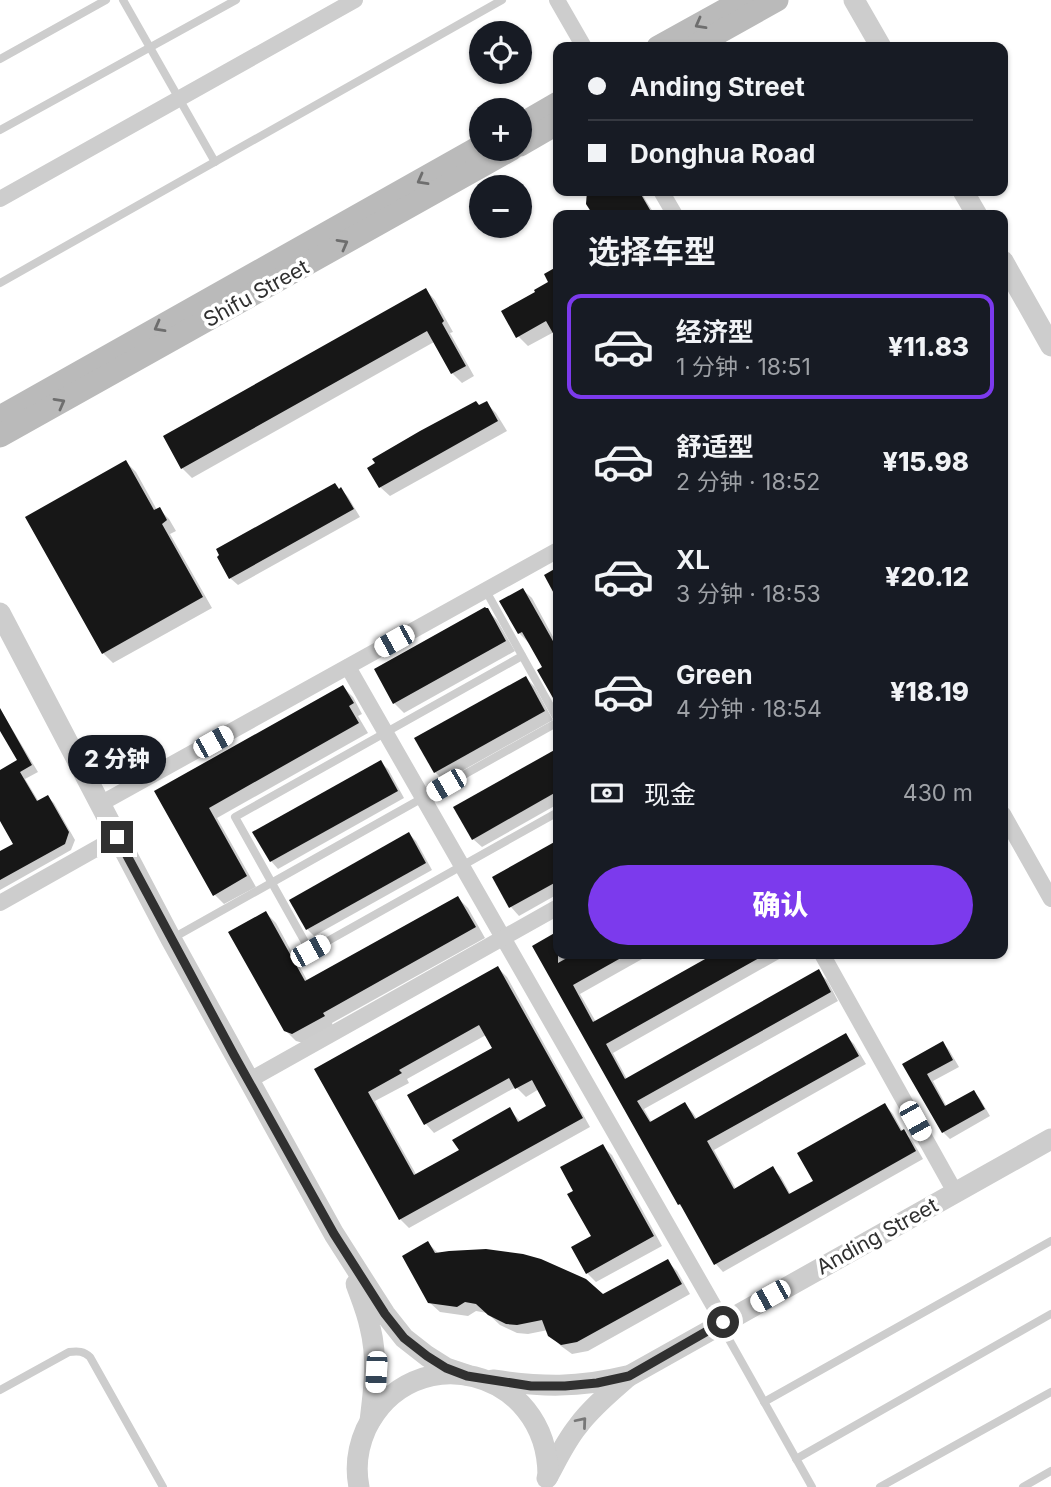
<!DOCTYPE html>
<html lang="zh">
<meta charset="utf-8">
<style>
body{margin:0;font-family:Inter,"Noto Sans SC",sans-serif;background:#20242c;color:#f1f3f6;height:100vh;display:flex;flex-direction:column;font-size:26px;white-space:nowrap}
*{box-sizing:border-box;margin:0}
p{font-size:23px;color:#9ea1a6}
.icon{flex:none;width:38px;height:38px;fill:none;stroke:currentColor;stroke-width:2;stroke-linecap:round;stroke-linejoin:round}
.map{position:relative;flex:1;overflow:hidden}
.drawer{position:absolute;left:553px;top:210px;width:455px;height:749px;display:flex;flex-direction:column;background:#171b24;border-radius:14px;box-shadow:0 2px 5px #0004}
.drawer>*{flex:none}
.guide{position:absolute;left:553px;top:42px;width:455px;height:154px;border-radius:14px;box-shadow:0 2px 5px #0004;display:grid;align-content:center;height:154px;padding:0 35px;background:#171b24}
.fabs{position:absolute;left:469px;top:21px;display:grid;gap:14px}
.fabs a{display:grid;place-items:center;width:63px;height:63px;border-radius:50%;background:#171b24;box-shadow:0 2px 5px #0004;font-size:35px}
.end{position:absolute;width:32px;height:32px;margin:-16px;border:9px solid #303030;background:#fff;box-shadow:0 0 0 4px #fff}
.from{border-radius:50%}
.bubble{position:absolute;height:49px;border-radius:24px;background:#171b24;box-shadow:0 2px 5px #0004;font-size:23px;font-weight:800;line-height:49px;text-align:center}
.car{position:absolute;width:21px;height:42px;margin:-21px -10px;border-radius:9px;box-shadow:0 0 5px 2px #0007;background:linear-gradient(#fff 24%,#345 0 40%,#fff 0 76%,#345 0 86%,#fff 0)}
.guide b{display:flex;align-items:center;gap:24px;height:66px;font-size:26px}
.guide b+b{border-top:2px solid #363941}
.guide i{width:18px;height:18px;background:#f1f3f6}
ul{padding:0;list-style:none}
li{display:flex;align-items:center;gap:21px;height:105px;margin:0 14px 10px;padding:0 21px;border:4px solid transparent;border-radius:14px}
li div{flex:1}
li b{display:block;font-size:26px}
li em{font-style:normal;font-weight:800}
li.on{border-color:#7c3aed}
li>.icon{width:63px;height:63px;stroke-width:1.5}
h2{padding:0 35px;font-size:32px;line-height:84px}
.pay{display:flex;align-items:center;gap:18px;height:77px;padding:0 35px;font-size:26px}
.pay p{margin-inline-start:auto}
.cta{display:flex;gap:14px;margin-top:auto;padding:14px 35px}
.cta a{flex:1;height:80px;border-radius:42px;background:#7c3aed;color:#fff;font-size:28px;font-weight:800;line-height:80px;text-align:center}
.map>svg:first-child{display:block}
.shadow{fill:#0003;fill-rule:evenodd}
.building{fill:#171717;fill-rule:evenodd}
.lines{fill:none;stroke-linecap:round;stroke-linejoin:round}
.service{stroke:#cdcdcd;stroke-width:8}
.minor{stroke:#cdcdcd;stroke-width:16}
.tertiary{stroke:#cdcdcd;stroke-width:21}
.secondary{stroke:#bababa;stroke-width:23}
.oneway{stroke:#6e6e6e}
.oneway2{stroke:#777}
.route{stroke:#303030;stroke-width:9}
.labels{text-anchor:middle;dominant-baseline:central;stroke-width:7;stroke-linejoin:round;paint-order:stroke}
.street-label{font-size:21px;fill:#303030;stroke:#fff}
</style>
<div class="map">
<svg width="1051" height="1487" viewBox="0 0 1051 1487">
<rect width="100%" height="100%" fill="#fff"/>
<!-- shadow -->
<g class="shadow">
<polygon points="589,191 640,191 655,215 596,215 590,210"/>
<polygon points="558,268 558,339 554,332 528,346 518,336 551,282 546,275"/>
<polygon points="426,290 435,300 453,332 450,333 474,376 462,383 452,373 434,342 192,478 182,468"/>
<polygon points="486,403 496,413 507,431 390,496 380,487 377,464"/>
<polygon points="126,462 136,472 157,510 159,509 169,519 176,531 170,534 212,608 113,663 103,653"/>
<polygon points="341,489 348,497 360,517 238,585 230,578"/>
<polygon points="523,590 532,598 558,646 558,703 540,670 544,668 529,641 528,642 519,633"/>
<polygon points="487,610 497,620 515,651 404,713 394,703"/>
<polygon points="526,678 535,687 553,720 444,781 435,772"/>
<polygon points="343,687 353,697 362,714 358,716 368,733 217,818 256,887 224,904 214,894 157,792"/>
<polygon points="0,709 38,772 25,779 39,802 48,797 54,803 75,840 71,850 0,890 0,853 15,844 0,818 0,772 19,761 0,727"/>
<polygon points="558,750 558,804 482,847 473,839 456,807"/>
<polygon points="380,762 388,769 404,798 278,869 271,861"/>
<polygon points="409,834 416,841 432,870 314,936 307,929"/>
<polygon points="558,842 558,894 519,916 511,907 494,878"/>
<polygon points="458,898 468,908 485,938 332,1023 333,1026 303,1043 296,1041 285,1030 266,913 276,923 308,982"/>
<polygon points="558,933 558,954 651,954 580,994 596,1022 717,954 788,954 613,1053 627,1079 818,972 827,980 838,1001 644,1109 652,1123 685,1104 693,1113 697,1119 846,1036 854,1044 866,1064 714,1150 736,1189 773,1169 781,1177 791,1195 815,1181 885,1105 893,1114 903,1132 912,1140 923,1159 723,1272 715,1263 685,1210 679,1204 534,947"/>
<path d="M498,968L507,977L590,1127L409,1228L400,1219L316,1070ZM486,1035L494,1048L426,1124L434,1133L516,1087L526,1097L539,1089L549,1107L521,1122L510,1110L461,1151L417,1176L375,1101L409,1083L407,1079Z"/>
<polygon points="943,1043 949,1050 959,1067 933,1081 947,1107 974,1092 980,1099 990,1116 950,1139 943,1132 905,1065"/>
<polygon points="602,1146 612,1155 662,1246 596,1282 587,1273 593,1237 575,1192"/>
<polygon points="428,1243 438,1253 603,1296 667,1261 677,1271 690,1294 588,1351 572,1354 561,1346 550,1335 548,1330 528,1334 517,1333 500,1325 487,1313 476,1311 468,1316 440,1312 429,1302"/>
</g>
<!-- building -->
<g class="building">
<polygon points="587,191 639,191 653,215 593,215 586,204"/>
<polygon points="558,266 558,342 546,321 516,338 501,311 535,292 534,290 548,282 544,274"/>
<polygon points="426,288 444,321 442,323 466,366 451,374 427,331 181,469 163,436"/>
<polygon points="476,401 479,405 487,401 498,421 379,488 367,468 375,463 372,459 420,431"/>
<polygon points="126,460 154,510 160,507 167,520 162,524 203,597 102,654 25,517"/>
<polygon points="335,483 339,489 341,487 354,509 229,579 217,557 219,555 216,549"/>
<polygon points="558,567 558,601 544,575"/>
<polygon points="523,588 558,650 558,704 557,705 537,670 542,667 529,644 522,632 518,634 499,601"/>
<polygon points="485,607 486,608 488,608 506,641 393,704 374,669"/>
<polygon points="526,676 545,711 434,773 414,738"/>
<polygon points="343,685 354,703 349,706 359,723 209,808 247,876 213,896 154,791"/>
<polygon points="0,708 32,765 20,772 37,801 48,795 69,832 65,844 0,880 0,851 13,844 0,821 0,770 17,760 0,731"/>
<polygon points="558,748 558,791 472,840 453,807"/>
<polygon points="381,760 398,791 270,862 252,832"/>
<polygon points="409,832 426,863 306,930 289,900"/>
<polygon points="558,840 558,881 509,908 492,877"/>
<polygon points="458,896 476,927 323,1013 325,1016 292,1034 284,1031 228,932 266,911 305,981"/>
<polygon points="558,931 558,963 574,954 628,954 573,985 593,1022 714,954 766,954 606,1044 625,1079 819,969 831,992 637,1101 650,1122 685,1102 695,1119 846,1033 859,1056 707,1141 734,1189 773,1166 789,1194 813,1181 797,1153 885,1103 901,1131 904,1129 916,1151 714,1265 680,1204 678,1205 532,946"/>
<path d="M498,966L583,1118L399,1220L314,1069ZM479,1025L492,1048L407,1095L424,1125L509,1078L515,1089L532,1080L546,1106L518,1122L510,1107L452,1140L459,1150L414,1175L368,1092L402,1073L399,1070Z"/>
<polygon points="943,1041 953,1060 927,1074 945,1106 974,1090 985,1109 942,1133 902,1064"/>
<polygon points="603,1144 654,1236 586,1274 571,1247 591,1236 567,1194 573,1191 560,1167"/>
<polygon points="428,1241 435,1253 449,1251 486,1249 523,1254 541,1259 586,1279 603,1294 668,1259 682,1284 577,1342 561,1345 548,1336 542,1320 517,1325 506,1324 488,1315 476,1304 465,1302 457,1307 428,1303 402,1256"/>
</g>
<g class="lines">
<!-- service -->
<g class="service">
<polyline points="123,0 215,162"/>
<polyline points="0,59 106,0"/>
<polyline points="0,130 236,0"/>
<polyline points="0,283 502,0"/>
<polyline points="486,591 558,720"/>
<polyline points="522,656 235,817 310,951 558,812"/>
<polyline points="173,938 558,722"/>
<polyline points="722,1327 812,1487"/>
<path d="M0,1390L69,1352C78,1351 84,1351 90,1357L163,1487"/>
<polyline points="764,1402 1051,1241"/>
<polyline points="796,1459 1051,1314"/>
<polyline points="880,1487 1051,1392"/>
<polyline points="1023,1487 1051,1471"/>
</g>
<!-- minor -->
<g class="minor">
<polyline points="557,0 584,47"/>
<polyline points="661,191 675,215"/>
<polyline points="0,199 355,0"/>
<polyline points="348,667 723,1322"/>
<polyline points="100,804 558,550"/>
<polyline points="1003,814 1051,899"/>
<polyline points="0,903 117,837"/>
<polyline points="822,954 955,1192"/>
<polyline points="248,1081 558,907"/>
</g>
<!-- tertiary -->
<g class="tertiary">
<polyline points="854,0 881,47"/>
<polyline points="963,191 977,215"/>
<polyline points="1003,261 1051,346"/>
<polyline points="0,613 171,939 334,1234 385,1314 404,1338 427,1356 446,1368 467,1375"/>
<path d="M356,1284C361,1298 367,1312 370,1327C378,1358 374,1389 370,1421"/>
<path d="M493,1380C542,1387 578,1388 627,1376"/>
<path d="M547,1478C557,1460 565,1442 578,1426C592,1407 612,1391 629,1376L1051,1139"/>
<path d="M359,1487C355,1467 358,1447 366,1429C412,1335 548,1368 548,1476"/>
</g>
<!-- secondary -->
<g class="secondary">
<polyline points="658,47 743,0"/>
<polyline points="693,47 777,0"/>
<polyline points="520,125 558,103"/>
<polyline points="520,145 558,123"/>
<polyline points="0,417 481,146"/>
<polyline points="0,436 512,149"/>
</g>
</g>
<!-- one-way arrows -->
<defs><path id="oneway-chevron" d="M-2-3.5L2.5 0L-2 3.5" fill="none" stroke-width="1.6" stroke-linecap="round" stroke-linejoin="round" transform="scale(1.75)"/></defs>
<g class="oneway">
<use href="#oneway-chevron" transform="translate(700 24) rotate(151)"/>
<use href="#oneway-chevron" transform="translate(422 180) rotate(151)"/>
<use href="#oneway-chevron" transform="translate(343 244) rotate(-29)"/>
<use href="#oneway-chevron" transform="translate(159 327) rotate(151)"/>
<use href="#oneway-chevron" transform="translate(60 403) rotate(-29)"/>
</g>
<use class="oneway2" href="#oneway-chevron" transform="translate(582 1422) rotate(-50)"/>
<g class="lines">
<!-- route -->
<polyline class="route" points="117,837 234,1055 334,1234 385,1314 404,1338 427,1356 446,1368 467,1376 531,1386 565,1386 597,1383 629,1376 723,1322"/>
</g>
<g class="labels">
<!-- street labels -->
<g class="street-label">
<text transform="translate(256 293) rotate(-29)">Shifu Street</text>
<text transform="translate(877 1236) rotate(-29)">Anding Street</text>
</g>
</g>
</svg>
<div class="fabs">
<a><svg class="icon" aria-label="locate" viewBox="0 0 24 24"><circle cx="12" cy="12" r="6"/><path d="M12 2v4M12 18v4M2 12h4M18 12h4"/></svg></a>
<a>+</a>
<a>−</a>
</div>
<i class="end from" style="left:723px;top:1322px"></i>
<i class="end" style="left:117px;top:837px"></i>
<div class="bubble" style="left:68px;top:735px;width:98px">2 分钟</div>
<i class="car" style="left:394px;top:641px;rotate:241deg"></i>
<i class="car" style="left:213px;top:742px;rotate:61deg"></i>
<i class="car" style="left:446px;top:785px;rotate:240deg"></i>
<i class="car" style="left:310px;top:951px;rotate:61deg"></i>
<i class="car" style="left:915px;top:1121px;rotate:151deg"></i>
<i class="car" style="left:770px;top:1296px;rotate:241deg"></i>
<i class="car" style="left:376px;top:1372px;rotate:183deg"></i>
<div class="guide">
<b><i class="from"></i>Anding Street</b>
<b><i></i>Donghua Road</b>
</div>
<section class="drawer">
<h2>选择车型</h2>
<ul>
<li class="on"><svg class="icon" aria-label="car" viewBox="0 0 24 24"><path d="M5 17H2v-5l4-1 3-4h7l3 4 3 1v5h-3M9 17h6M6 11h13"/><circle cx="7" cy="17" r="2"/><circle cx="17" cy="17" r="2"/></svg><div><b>经济型</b><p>1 分钟 · 18:51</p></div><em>¥11.83</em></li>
<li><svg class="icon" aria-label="car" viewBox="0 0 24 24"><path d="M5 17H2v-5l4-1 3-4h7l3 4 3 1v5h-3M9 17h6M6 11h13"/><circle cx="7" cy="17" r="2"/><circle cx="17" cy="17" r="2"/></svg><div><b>舒适型</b><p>2 分钟 · 18:52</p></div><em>¥15.98</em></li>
<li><svg class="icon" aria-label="car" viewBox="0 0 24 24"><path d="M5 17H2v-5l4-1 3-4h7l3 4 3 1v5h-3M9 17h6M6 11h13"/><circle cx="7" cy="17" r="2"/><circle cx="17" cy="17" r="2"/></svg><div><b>XL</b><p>3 分钟 · 18:53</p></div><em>¥20.12</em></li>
<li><svg class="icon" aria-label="car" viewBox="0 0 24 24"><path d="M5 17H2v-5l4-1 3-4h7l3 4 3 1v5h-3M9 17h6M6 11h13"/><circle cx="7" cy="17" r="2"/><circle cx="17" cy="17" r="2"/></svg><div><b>Green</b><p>4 分钟 · 18:54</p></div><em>¥18.19</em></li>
</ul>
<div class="pay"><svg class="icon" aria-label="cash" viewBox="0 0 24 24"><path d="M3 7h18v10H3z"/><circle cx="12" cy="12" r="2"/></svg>现金<p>430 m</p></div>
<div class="cta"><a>确认</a></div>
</section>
</div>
